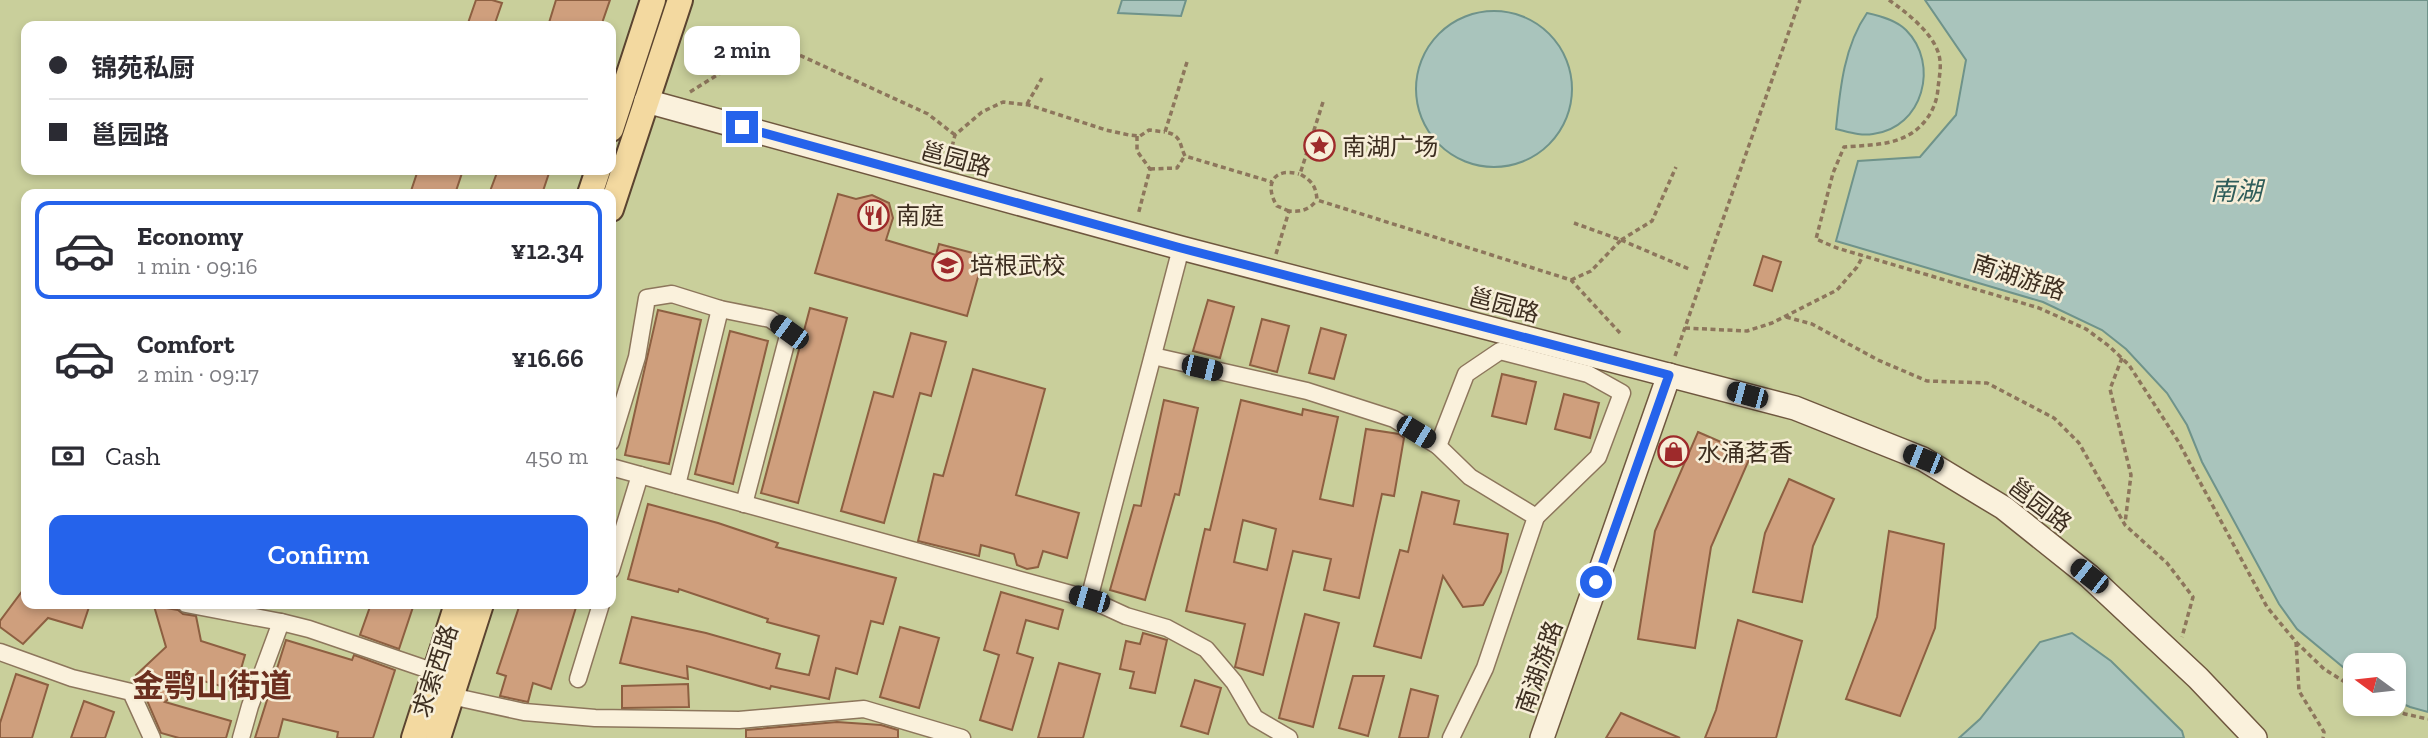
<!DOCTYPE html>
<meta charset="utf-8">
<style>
body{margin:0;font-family:"Zilla Slab","Noto Sans SC",serif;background:#f7f7f7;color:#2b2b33;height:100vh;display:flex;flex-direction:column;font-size:26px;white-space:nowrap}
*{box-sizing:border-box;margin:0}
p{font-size:23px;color:#7c7c81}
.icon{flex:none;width:38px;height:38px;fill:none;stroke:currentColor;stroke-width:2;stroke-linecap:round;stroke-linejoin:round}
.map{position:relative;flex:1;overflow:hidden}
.panel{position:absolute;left:21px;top:189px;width:595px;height:420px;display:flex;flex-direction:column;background:#fff;border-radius:14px;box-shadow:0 4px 10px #0003}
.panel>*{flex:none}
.top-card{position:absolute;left:21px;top:21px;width:595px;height:154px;border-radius:14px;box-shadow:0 4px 10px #0003;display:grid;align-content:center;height:154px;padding:0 28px;background:#fff}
.needle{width:46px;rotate:285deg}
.controls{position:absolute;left:2343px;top:653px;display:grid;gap:14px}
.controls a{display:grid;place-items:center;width:63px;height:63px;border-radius:14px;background:#fff;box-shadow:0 4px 10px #0003;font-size:35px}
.end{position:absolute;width:32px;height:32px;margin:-16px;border:9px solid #2563eb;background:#fff;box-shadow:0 0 0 4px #fff}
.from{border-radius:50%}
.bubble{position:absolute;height:49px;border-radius:14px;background:#fff;box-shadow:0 4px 10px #0003;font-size:23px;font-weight:600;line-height:49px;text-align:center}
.car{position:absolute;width:21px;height:42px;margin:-21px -10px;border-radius:9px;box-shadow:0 0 5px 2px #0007;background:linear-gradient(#222 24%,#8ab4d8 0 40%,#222 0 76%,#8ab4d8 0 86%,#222 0)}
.top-card b{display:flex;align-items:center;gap:24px;height:66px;font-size:26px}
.top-card b+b{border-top:2px solid #e1e1e2}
.top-card i{width:18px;height:18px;background:#2b2b33}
ul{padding:12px 0 0;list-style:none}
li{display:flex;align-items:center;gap:21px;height:98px;margin:0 14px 10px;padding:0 14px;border:4px solid transparent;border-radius:14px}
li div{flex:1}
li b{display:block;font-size:26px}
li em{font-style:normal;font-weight:600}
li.selected{border-color:#2563eb}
li>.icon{width:63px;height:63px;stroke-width:1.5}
.pay{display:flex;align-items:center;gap:18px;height:77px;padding:0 28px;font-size:26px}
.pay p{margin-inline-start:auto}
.button{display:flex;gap:14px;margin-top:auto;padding:14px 28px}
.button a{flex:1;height:80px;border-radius:14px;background:#2563eb;color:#fff;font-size:28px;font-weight:600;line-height:80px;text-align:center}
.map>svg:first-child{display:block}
.green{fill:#c9cf9b;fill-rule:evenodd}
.water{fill:#a9c4bc;stroke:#6f938a;stroke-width:2}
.building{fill:#cf9f7d;stroke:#8d5f41;stroke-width:2;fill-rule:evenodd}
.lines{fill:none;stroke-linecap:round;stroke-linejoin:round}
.street-casing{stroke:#8d765c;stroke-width:19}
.secondary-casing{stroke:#6f573f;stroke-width:26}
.primary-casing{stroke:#5b4430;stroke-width:28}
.path{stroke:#8d765c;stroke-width:3.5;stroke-dasharray:5 3.5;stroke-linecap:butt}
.street{stroke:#faf1dc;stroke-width:16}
.secondary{stroke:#faf1dc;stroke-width:23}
.primary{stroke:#f3d9a0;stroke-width:24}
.route{stroke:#2563eb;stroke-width:9}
.labels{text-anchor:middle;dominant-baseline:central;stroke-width:5;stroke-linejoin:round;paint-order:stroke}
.poi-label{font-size:24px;fill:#3d2e20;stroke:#f7eed8;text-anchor:start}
.street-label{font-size:24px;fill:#3d2e20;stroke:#f7eed8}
.water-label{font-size:26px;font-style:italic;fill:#2f5d5a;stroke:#f7eed8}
.district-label{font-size:32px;font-weight:bold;fill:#6b2e1e;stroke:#f7eed8}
</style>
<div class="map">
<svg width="2428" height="738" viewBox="0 0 2428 738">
<rect width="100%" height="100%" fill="#f0e4c8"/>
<!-- green -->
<path class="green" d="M0,0H2428V738H0ZM26,26H611V170H26ZM26,194H611V604H26ZM2356,665H2394V704H2356Z"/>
<!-- water -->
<g class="water">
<polygon points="1122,0 1186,0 1181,16 1118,13"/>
<polygon points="1925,0 2428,0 2428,712 2410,707 2394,700 2394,665 2356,665 2355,677 2297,629 2279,604 2202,462 2187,425 2167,393 2126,349 2102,330 2043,302 1836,241 1858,161 1920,157 1956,115 1966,60"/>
<circle cx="1494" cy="89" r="78"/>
<path d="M1867,13C1881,16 1896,20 1906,30C1940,64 1923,128 1873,134C1860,136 1849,132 1836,129C1840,89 1844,46 1867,13Z"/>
<polygon points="2072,633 2111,661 2182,731 2184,738 1959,738 1980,719 2040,642"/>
</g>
<!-- building -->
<g class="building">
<polygon points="476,0 492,0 502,3 494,26 467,26"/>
<polygon points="556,0 610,0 601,26 548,26"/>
<polygon points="418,170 463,170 455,194 410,194"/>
<polygon points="498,170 550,170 542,194 489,194"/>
<polygon points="838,194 856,199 872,195 889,203 893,218 886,240 936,255 939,244 984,256 967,316 815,273"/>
<polygon points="1763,256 1781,262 1772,291 1754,285"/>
<polygon points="1208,300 1234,307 1220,358 1193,351"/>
<polygon points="810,308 847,318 798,503 761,493"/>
<polygon points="658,310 701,320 669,464 625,455"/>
<polygon points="1262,319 1289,326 1277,372 1250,365"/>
<polygon points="1321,328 1346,335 1334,379 1309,373"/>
<polygon points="730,331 768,341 733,484 695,474"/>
<polygon points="911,333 946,342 931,396 920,393 884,523 841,511 874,392 893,397"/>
<polygon points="973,369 1045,389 1016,495 1079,513 1067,558 1043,551 1038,567 1027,569 1017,565 1014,554 981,545 979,556 918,541 934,474 943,476"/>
<polygon points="1502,374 1536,382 1526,424 1492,416"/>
<polygon points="1564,394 1599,403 1590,438 1555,429"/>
<polygon points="1164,400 1198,408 1179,495 1175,494 1145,600 1110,590 1134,505 1141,506"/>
<path d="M1241,400L1302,415L1303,409L1338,417L1320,499L1353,506L1366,429L1399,434L1404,438L1394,496L1382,494L1359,598L1324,590L1331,559L1293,551L1263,675L1235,667L1245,624L1186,611L1205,529L1210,530ZM1243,520L1276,529L1267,570L1234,562Z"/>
<polygon points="1698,432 1751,455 1711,547 1695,648 1638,639 1655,531"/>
<polygon points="1789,479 1834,499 1813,546 1802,602 1753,592 1765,533"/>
<polygon points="1422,492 1459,501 1454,524 1508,534 1501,572 1483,605 1463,607 1443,576 1421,658 1374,646 1400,550 1408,552"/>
<polygon points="648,504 718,523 778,543 776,547 896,578 883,624 871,621 857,674 836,668 829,699 771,686 770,689 687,666 688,679 620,663 632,617 706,633 780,654 776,668 809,675 819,636 767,622 768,619 679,589 678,592 628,579"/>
<polygon points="1889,531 1944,544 1935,628 1900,716 1846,699 1877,617"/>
<polygon points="26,586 26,604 90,604 82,628 48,618 23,644 0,627 0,621"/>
<polygon points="1001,592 1063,610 1058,629 1026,620 1017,653 1033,658 1012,730 980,720 999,655 984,650"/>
<polygon points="371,604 414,604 399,649 360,635"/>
<polygon points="520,604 577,604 551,689 533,683 528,702 500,696 506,676 497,673"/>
<polygon points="154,606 178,610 183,614 196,616 201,641 245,655 235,690 193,678 165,702 231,721 226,738 179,738 161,733 136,675 166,647"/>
<polygon points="1305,614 1339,623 1313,727 1279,718"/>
<polygon points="1738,620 1802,641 1776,738 1705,738 1716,710"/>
<polygon points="900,627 939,638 919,708 880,697"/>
<polygon points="1143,633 1167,640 1155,693 1130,688 1134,672 1120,669 1126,641 1140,644"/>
<polygon points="286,640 352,660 354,655 395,670 373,738 337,738 338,732 283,719 278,738 255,738"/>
<polygon points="1059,663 1100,674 1083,738 1038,738"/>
<polygon points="16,674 48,685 32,738 0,738 0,723"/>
<polygon points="1353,676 1384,676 1368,736 1339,728"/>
<polygon points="1195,680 1221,688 1208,734 1181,726"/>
<polygon points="688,684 689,707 622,708 622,686"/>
<polygon points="1411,689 1438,696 1428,738 1399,738"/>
<polygon points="84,701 114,712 105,738 71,738"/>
<polygon points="1621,713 1680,738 1606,738"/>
<polygon points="837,722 881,725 898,730 898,738 746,738 746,730"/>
</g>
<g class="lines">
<defs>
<g id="street">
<polyline points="1153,356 1307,391 1394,419 1438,446 1470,477 1536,517 1485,668 1451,738"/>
<polyline points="611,442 637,357 647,298 672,294 720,309 770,319 789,332 744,504"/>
<polyline points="1438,446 1466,374 1500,351 1588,374 1622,393 1598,457 1536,517"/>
<polyline points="611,467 1089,599 1181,248"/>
<polyline points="677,485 720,309"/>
<polyline points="611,570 640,475"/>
<polyline points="1089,599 1126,616 1167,628 1206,649 1234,682 1255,718 1289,738"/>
<polyline points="186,604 281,622"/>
<polyline points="0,652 72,678 131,692 152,738"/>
<polyline points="578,679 601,604"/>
<polyline points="451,696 524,712 595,718 739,720 864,709 962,738"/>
<polyline points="241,738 250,706 281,622 309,629 435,672"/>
</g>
<g id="secondary">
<polyline points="646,101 1181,248 1795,408 1923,459 2004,508 2089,576 2198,678 2255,738"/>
<polyline points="1542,738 1669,375"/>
</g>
<g id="primary">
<polyline points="611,129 653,0"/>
<polyline points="590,194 598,170"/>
<polyline points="611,209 680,0"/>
<polyline points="414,738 457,604"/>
<polyline points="438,738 481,604"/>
</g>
</defs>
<!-- street casing -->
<use href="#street" class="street-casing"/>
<!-- secondary casing -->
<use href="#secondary" class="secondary-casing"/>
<!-- primary casing -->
<use href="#primary" class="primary-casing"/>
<!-- path -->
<g class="path">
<path d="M1889,0C1907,13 1938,36 1940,61C1941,69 1939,79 1938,88C1937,106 1927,123 1912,133C1892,146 1866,145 1844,147L1833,173L1816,239L1837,248L2039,308L2086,329L2109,346L2129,365L2178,441L2267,607L2296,642L2324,669L2356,689"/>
<path d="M1187,62L1165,132C1182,135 1179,144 1185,156L1272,182"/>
<polyline points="690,92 730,67 754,56 771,42 928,114 955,135"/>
<path d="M1323,102L1300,174C1312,181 1316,186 1317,200L1571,280L1620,333"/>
<polyline points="1027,104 1042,78"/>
<polyline points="1137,136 1137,151 1150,169 1138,215"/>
<polyline points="948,163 955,135 982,112 1003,102 1029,105 1106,130 1129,135 1140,136 1149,130 1165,132"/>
<polyline points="1150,169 1177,168 1184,157"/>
<path d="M1289,211L1277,206C1264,185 1273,167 1299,174"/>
<polyline points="1621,240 1652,221 1676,167"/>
<polyline points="1621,240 1689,269"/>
<path d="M1276,254L1289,211C1301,212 1309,210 1317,200"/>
<polyline points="1571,280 1591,271 1621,240 1574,223"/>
<polyline points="1786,317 1812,324 1878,360 1927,381 1987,383 2054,418 2079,443 2125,525 2167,563 2193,597 2182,637"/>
<polyline points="1685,328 1747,331 1772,323 1837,290 1857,267 1863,256"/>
<polyline points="1675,356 1800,0"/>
<polyline points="2122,358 2110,389 2131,475 2125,523"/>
<polyline points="2296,642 2299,691 2324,732 2323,738"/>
<polyline points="2379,704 2405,714 2428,719"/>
</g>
<!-- street -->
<use href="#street" class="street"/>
<!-- secondary -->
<use href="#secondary" class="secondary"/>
<!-- primary -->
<use href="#primary" class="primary"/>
</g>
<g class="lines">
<!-- route -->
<polyline class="route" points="742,127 1181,248 1669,375 1596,582"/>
</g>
<!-- icons -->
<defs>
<symbol id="sight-ring" viewBox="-11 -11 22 22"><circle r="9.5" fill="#f7eed8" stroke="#9e2a2b" stroke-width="1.5"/><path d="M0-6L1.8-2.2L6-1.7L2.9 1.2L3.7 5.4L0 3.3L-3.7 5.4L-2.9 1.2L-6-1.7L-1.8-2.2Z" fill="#9e2a2b"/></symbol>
<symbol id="restaurant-ring" viewBox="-11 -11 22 22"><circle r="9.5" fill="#f7eed8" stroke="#9e2a2b" stroke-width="1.5"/><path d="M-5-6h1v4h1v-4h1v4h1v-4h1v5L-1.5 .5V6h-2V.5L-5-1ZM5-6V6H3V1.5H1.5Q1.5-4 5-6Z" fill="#9e2a2b"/></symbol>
<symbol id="school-ring" viewBox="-11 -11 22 22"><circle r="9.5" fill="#f7eed8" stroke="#9e2a2b" stroke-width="1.5"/><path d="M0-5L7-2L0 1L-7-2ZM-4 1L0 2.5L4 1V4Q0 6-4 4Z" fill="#9e2a2b"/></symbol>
<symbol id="shop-ring" viewBox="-11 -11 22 22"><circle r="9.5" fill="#f7eed8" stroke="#9e2a2b" stroke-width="1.5"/><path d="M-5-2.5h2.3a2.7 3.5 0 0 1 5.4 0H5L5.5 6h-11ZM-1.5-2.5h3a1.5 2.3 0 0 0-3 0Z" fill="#9e2a2b"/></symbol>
</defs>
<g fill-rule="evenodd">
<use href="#sight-ring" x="1302" y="128" width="35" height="35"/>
<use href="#restaurant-ring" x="856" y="198" width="35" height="35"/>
<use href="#school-ring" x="930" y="248" width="35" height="35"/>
<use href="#shop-ring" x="1656" y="434" width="35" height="35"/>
</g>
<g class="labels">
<!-- poi labels -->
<g class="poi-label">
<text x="1342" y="146">南湖广场</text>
<text x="896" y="215">南庭</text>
<text x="970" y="265">培根武校</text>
<text x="1697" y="452">水涌茗香</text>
</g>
<!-- street labels -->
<g class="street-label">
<text transform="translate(956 159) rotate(15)">邕园路</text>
<text transform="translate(2019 277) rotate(18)">南湖游路</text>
<text transform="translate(1504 305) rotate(15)">邕园路</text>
<text transform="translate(2040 505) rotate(37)">邕园路</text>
<text transform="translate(1539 667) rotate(-71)">南湖游路</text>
<text transform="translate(435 671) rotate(-72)">求索西路</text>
</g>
<!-- water labels -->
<g class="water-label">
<text x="2236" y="191">南湖</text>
</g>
<!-- district labels -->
<g class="district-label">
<text x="212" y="686">金鹗山街道</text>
</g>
</g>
</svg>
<div class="controls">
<a><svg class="needle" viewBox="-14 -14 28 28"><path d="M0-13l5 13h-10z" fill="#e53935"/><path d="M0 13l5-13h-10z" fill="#7c7c81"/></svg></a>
</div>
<i class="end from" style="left:1596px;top:582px"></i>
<i class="end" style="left:742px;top:127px"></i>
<div class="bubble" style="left:684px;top:26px;width:116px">2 min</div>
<i class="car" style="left:789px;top:332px;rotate:306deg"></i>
<i class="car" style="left:1202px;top:368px;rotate:103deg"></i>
<i class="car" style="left:1747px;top:395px;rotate:285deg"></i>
<i class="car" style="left:1416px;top:432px;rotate:121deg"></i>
<i class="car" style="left:1923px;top:459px;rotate:292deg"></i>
<i class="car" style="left:2089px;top:576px;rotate:308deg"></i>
<i class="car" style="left:1089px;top:599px;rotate:286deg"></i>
<div class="top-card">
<b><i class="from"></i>锦苑私厨</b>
<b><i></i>邕园路</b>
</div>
<section class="panel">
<ul>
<li class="selected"><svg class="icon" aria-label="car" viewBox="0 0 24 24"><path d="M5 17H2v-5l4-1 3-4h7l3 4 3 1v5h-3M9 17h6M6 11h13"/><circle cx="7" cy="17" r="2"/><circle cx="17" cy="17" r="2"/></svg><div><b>Economy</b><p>1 min · 09:16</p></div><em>¥12.34</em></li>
<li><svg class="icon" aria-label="car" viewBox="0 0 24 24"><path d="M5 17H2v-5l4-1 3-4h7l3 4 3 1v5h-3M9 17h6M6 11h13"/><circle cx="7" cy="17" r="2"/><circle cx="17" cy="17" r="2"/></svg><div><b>Comfort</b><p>2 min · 09:17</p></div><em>¥16.66</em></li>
</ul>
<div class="pay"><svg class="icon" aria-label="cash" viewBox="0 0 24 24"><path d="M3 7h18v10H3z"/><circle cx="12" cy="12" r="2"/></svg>Cash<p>450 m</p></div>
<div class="button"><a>Confirm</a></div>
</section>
</div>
